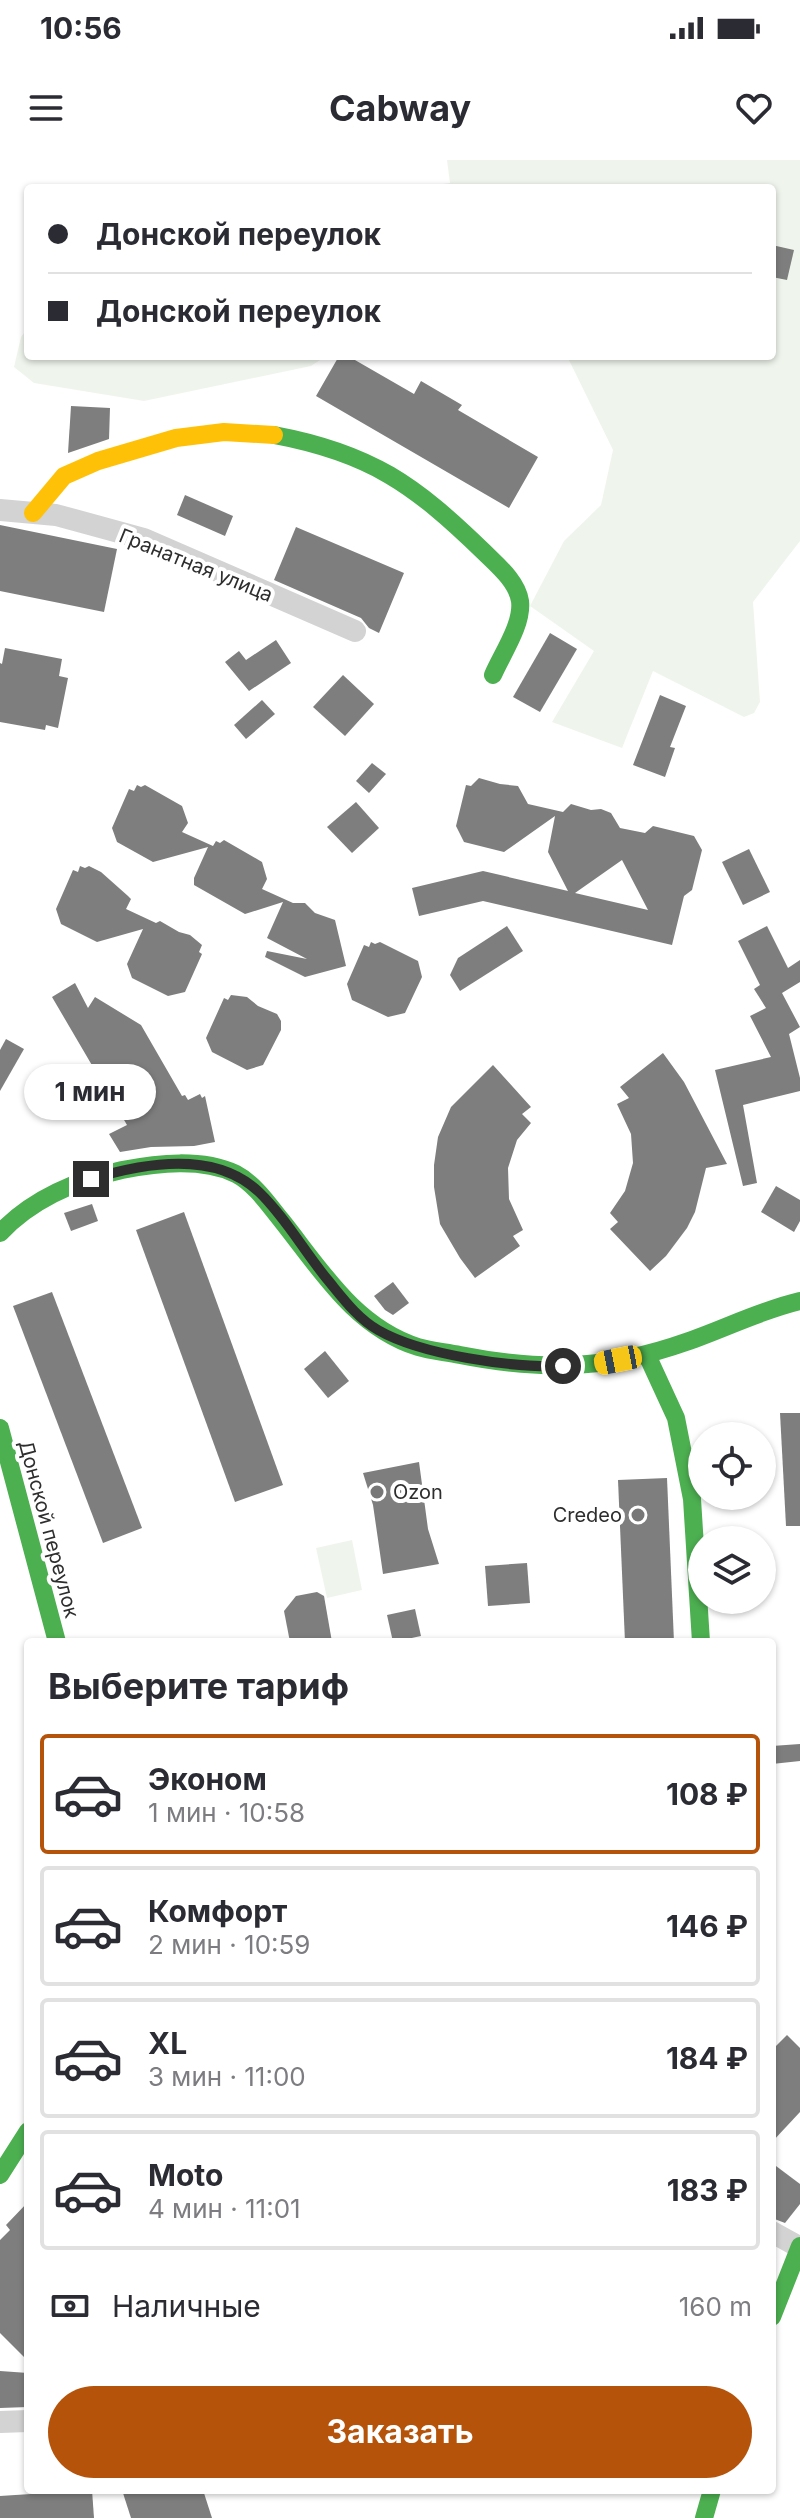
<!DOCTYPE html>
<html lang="ru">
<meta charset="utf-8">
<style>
body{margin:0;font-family:Inter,sans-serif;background:#f2f2f3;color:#2b2b33;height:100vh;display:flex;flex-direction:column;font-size:30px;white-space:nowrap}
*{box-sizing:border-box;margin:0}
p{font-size:26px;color:#7c7c81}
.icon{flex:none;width:44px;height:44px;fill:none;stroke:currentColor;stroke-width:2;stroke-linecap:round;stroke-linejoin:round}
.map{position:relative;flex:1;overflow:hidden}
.sheet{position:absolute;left:24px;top:1478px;width:752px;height:856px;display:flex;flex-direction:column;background:#fff;border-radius:8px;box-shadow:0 2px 6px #0004}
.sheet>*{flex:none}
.guide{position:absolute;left:24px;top:24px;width:752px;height:176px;border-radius:8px;box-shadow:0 2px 6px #0004;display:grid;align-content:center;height:176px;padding:0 24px;background:#fff}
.controls{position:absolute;left:688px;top:1262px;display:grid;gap:16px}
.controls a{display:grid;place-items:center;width:88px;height:88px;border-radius:50%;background:#fff;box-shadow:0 2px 6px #0004;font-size:40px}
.end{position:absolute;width:36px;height:36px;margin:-18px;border:10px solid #2e2e2e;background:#fff;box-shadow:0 0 0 4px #fff}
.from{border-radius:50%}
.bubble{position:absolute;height:56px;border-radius:28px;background:#fff;box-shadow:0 2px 6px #0004;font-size:26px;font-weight:700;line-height:56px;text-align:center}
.car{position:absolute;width:24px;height:48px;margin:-24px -12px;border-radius:10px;box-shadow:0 0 6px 2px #0007;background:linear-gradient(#f5c518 24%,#345 0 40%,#f5c518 0 76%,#345 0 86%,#f5c518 0)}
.guide b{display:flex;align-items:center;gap:28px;height:76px;font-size:30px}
.guide b+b{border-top:2px solid #e1e1e2}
.guide i{width:20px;height:20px;background:#2b2b33}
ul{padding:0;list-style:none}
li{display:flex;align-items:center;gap:24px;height:120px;margin:0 16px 12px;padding:0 8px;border:4px solid #e1e1e2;border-radius:8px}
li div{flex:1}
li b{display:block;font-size:30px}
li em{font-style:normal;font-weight:700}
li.current{border-color:#b45309}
li>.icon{width:72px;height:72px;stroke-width:1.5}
h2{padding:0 24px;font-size:36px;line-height:96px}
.pay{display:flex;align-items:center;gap:20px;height:88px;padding:0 24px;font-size:30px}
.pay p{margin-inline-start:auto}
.primary-button{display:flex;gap:16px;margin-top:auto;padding:16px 24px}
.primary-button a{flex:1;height:92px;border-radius:48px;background:#b45309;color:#fff;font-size:32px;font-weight:700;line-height:92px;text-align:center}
.status{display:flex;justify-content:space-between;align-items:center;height:56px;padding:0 40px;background:#fff;direction:ltr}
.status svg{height:22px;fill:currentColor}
header{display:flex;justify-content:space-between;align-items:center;height:104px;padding:0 24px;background:#fff;font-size:36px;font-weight:700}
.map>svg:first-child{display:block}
.green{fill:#eff5ec}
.building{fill:#7e7e7e;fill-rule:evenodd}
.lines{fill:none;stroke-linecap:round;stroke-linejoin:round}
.street{stroke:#d3d3d3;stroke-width:22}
.fast{stroke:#4caf50;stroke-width:18}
.slow{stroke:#ffc107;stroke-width:18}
.route{stroke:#2e2e2e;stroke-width:10}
.poi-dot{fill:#777;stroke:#fff;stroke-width:3}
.labels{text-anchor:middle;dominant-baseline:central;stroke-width:8;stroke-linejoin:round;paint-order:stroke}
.street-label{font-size:20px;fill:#2e2e2e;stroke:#fff}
.poi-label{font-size:20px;fill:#2e2e2e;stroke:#fff;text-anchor:start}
</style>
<div class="status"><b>10:56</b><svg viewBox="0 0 49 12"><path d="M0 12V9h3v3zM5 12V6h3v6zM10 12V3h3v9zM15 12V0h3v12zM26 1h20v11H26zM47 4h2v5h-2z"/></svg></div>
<header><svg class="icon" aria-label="menu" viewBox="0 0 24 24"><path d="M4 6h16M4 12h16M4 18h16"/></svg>Cabway<svg class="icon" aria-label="heart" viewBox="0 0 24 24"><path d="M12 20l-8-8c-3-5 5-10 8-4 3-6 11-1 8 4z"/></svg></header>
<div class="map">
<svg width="800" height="2358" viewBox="0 0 800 2358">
<rect width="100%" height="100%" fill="#fff"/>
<!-- green -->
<g class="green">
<polygon points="447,0 800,0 800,381 753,442 760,542 754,553 744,557 653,511 622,588 552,562 594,491 530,446 564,381 601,345 613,290 567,196 772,196 772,28 414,28 450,23"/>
<polygon points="28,168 28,196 326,196 311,206 144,241 34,223 14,207 21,177"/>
<polygon points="352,1380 362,1430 327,1438 316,1388"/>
</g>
<!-- building -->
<g class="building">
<polygon points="772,85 794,90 787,120 772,117"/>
<polygon points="339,196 348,196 414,234 421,221 462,245 458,250 538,297 509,348 316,236"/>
<polygon points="71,246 110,248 109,279 68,293"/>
<polygon points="185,335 233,356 225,376 177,355"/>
<polygon points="0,365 117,389 104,452 0,431"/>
<polygon points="296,367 404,413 379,473 369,468 361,458 274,420"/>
<polygon points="550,473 577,489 540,552 513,537"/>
<polygon points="276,480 291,503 249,531 225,502 239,491 246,500"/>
<polygon points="5,488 62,499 59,516 68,518 58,568 46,565 45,570 0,562 0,503 2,504"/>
<polygon points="343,515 374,544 345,576 313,547"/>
<polygon points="660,535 686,546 670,587 675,588 665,617 633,605"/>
<polygon points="262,540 275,554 246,579 234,565"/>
<polygon points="372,603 386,614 369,633 356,621"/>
<path d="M479,618L500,624L518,626L528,644L563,652L571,644L591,650L601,649L611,653L620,668L645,673L653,666L694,676L702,690L692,730L684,736L672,785L483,741L419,756L412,728L483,711L568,731L548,692L555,656L504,692L464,682L456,666L466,625L471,626ZM622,700L648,750L575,733Z"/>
<polygon points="137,625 141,627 145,625 182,646 188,663 182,672 213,686 216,681 220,683 224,680 262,702 267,719 262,729 293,743 305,743 315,753 335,760 346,806 305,817 265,797 267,791 307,799 267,778 283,742 245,754 194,725 194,718 208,687 153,702 117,682 112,668 129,629 134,631"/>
<polygon points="356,642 379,668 352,693 327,667"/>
<polygon points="749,689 770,732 743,745 722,702"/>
<polygon points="80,706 85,708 89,706 101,712 128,736 131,739 126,749 156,763 160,761 179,772 190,775 202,785 199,792 202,794 185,832 168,836 132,818 127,804 143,769 97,782 61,764 56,749 73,710 78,712"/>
<polygon points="507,766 523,791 460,831 450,815 458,798"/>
<polygon points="767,766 788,808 800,800 800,822 782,833 800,867 789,874 800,918 800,931 743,945 757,1023 743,1026 715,910 771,897 750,856 766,848 754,829 760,825 738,781"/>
<polygon points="371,782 375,784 380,782 418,801 422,817 405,853 388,857 352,840 347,824 364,785 369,787"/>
<polygon points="75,823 88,848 95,837 141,865 182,936 185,935 188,940 200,934 202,938 205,936 215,982 194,986 151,987 120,992 109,974 127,965 52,837"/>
<polygon points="231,835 247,837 258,846 277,854 281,861 281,870 263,905 247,910 212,892 206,878 224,838 228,840"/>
<polygon points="6,879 24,889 0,931 0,890"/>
<polygon points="663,893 684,922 727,1004 706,1008 695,1052 687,1068 666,1096 650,1111 610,1069 618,1062 610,1053 625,1031 633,1003 631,974 617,944 629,938 620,927"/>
<polygon points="493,905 531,947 522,954 531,963 517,980 508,1008 509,1039 523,1070 513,1076 520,1086 475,1118 460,1098 440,1064 434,1027 434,1005 438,977 451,947"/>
<polygon points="776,1026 800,1040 800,1061 794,1072 761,1052"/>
<polygon points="92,1044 98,1061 71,1071 64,1053"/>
<polygon points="184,1052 283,1325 235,1342 136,1070"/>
<polygon points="393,1122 409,1143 393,1155 385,1150 374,1136"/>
<polygon points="52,1132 142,1368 103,1383 13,1146"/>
<polygon points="325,1191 349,1221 328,1238 304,1209"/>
<polygon points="780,1253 800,1253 800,1366 786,1366"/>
<polygon points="419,1302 428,1369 439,1404 383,1414 373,1345 363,1313"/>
<polygon points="667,1318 674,1482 625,1482 618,1320"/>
<polygon points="527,1403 530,1443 488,1446 485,1406"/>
<polygon points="317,1432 324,1436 332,1482 290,1482 284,1451 296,1436"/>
<polygon points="415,1449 421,1476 393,1482 387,1455"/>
<polygon points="800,1584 800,1601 772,1604 772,1586"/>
<polygon points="787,1875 800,1888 800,1952 772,1982 772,1890"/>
<polygon points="772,2003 800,2024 800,2044 785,2063 772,2058"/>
<polygon points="28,2042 28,2201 0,2173 0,2080 10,2070 6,2065"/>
<polygon points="0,2211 28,2213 28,2247 0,2248"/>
<polygon points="92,2330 94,2358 0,2358 0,2336"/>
<polygon points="122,2330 203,2330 212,2358 131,2358"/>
</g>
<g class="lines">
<!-- street -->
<g class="street">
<polyline points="0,350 56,355 144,379 355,471"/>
<polyline points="772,2072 799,2087"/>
<polyline points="0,2262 28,2261"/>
</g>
<!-- fast -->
<g class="fast">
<path d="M274,275C371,293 415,325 484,392C497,405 517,421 520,441C523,464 502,494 493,515"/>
<path d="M0,1073C32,1039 77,1020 122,1010C158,1003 202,998 236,1014C255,1024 269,1045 282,1061C321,1110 355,1167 418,1187C431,1191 446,1192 460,1195C541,1211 607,1210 686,1182C724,1169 761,1150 800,1141"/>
<polyline points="647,1195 676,1258 692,1339 701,1482"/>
<polyline points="0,1268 57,1482"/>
<polyline points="0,2015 28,1971"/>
<polyline points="772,2157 800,2086"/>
<polyline points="704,2358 712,2330"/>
</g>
<!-- slow -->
<polyline class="slow" points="33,353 64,316 98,301 176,278 224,272 274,275"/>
</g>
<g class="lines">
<!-- route -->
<path class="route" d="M91,1019C144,1003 215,990 259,1032C285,1057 304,1091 327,1119C342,1137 357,1158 378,1170C421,1195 513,1208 563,1206"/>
</g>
<!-- markers -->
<g class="poi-dot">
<circle cx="377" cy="1332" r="8"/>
<circle cx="638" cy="1355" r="8"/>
</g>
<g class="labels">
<!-- street labels -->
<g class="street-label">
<text transform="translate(196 405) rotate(22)">Гранатная улица</text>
<text transform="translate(49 1369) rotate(75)">Донской переулок</text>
</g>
<!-- poi labels -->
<g class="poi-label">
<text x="393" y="1332">Ozon</text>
<text x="622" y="1355" text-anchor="end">Credeo</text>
</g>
</g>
</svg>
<div class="controls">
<a><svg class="icon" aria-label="locate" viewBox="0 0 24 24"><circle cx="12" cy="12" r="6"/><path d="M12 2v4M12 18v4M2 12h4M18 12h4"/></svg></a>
<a><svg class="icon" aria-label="layers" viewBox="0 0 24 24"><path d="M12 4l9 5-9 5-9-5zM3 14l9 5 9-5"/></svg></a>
</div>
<i class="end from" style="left:563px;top:1206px"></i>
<i class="end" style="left:91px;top:1019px"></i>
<div class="bubble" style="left:24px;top:904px;width:132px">1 мин</div>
<i class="car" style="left:618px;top:1200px;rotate:259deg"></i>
<div class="guide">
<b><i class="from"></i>Донской переулок</b>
<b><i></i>Донской переулок</b>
</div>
<section class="sheet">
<h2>Выберите тариф</h2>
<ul>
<li class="current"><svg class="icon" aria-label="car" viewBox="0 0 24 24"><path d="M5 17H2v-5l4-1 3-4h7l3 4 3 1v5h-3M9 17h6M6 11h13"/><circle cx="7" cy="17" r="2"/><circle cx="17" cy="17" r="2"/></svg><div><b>Эконом</b><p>1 мин · 10:58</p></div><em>108 ₽</em></li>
<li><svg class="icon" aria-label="car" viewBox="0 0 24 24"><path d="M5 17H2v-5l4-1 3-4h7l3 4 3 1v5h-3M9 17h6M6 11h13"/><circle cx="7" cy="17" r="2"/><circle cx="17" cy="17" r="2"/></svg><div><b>Комфорт</b><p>2 мин · 10:59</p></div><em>146 ₽</em></li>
<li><svg class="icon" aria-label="car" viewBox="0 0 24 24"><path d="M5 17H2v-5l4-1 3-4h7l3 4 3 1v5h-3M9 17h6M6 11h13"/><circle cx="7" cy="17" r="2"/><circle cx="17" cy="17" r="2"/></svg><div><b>XL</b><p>3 мин · 11:00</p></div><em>184 ₽</em></li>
<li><svg class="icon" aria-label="car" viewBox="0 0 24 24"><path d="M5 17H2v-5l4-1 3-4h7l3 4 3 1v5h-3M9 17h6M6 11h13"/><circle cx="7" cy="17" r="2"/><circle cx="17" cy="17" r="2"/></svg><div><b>Moto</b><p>4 мин · 11:01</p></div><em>183 ₽</em></li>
</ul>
<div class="pay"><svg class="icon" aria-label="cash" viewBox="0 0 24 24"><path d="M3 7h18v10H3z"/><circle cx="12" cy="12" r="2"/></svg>Наличные<p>160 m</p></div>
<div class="primary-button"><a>Заказать</a></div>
</section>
</div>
